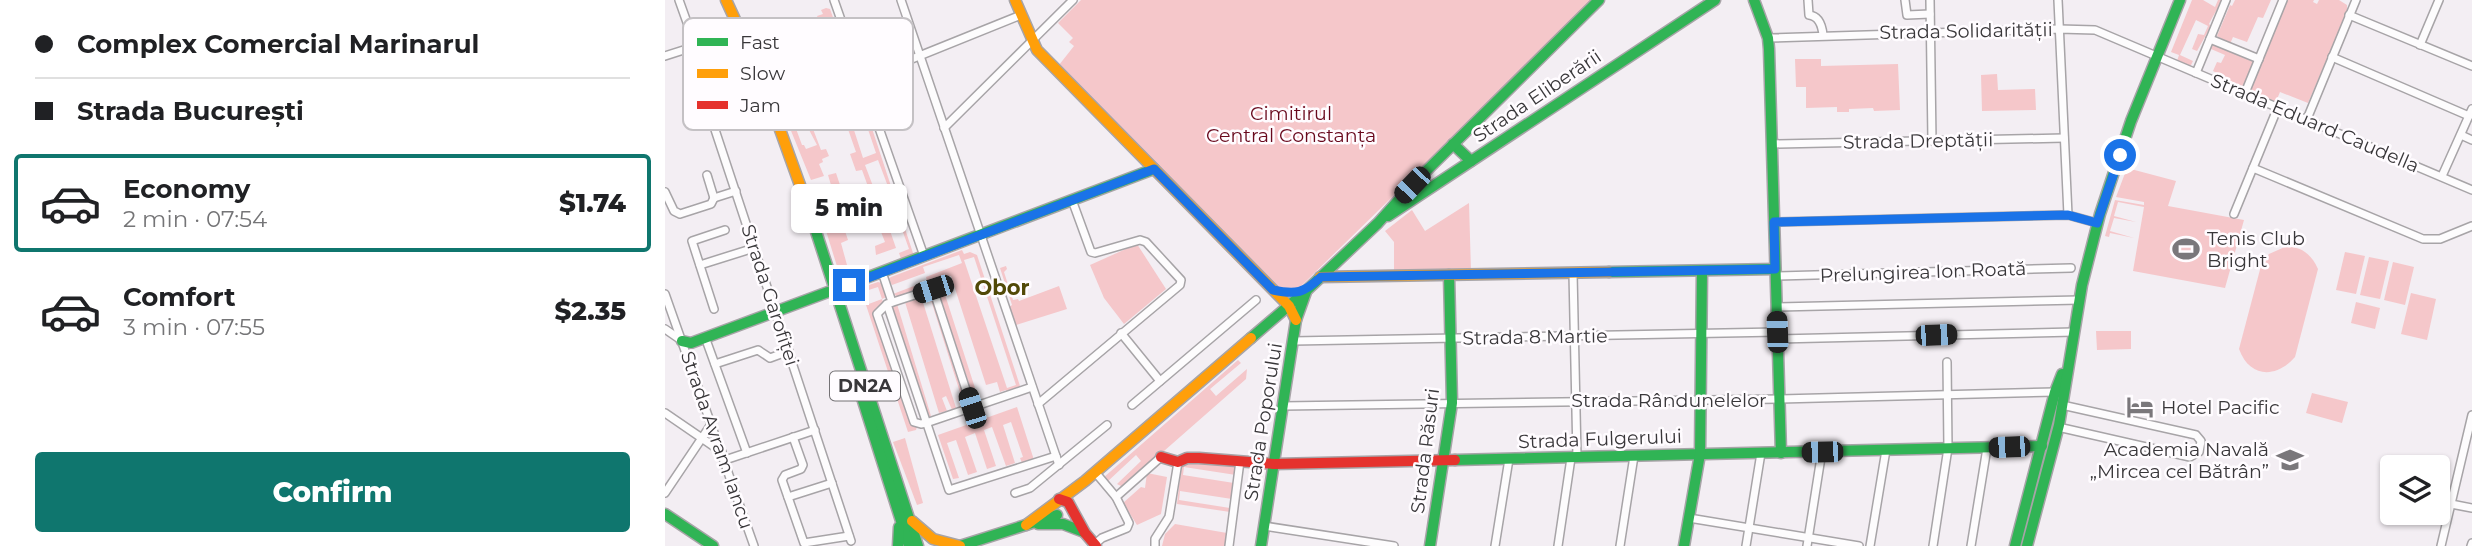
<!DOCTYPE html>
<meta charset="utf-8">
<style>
body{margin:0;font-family:Montserrat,sans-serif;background:#f6f6f6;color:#202124;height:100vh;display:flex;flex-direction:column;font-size:26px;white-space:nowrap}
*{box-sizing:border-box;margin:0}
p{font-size:23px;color:#757577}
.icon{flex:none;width:38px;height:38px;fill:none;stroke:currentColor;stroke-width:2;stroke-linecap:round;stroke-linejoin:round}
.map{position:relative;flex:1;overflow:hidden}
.side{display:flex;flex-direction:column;background:#fff;width:665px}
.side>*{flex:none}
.top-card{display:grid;align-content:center;height:154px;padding:0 35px;background:#fff}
.fabs{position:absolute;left:1715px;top:455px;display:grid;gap:14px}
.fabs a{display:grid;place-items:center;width:70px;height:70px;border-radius:7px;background:#fff;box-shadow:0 2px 5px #0004;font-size:35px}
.end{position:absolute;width:32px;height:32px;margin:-16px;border:9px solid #1a73e8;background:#fff;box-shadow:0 0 0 4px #fff}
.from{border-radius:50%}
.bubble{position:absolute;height:49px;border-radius:7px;background:#fff;box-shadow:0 2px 5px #0004;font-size:23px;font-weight:800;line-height:49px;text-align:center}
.car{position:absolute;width:21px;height:42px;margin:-21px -10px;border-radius:9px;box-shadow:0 0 5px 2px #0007;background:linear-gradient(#222 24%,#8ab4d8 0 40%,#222 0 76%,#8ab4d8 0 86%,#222 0)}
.top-card b{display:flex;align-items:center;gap:24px;height:66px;font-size:26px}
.top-card b+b{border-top:2px solid #e0e0e0}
.top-card i{width:18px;height:18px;background:#202124}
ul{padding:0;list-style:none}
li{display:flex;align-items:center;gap:21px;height:98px;margin:0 14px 10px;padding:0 21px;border:4px solid transparent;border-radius:7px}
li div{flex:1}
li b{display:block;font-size:26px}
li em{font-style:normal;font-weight:800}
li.on{border-color:#0f766e}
li>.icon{width:63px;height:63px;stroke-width:1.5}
.action{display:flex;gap:14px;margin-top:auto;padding:14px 35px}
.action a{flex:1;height:80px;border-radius:7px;background:#0f766e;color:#fff;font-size:28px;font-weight:800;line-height:80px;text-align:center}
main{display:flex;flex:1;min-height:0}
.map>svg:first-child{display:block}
.green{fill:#f5c7ca;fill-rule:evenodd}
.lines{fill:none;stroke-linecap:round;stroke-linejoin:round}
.street-casing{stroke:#a7a4a7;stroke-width:10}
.fast-casing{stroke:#a7a4a7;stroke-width:13}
.slow-casing{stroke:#a7a4a7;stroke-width:13}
.jam-casing{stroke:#a7a4a7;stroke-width:13}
.street{stroke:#fdfcfd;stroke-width:7}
.fast{stroke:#30b455;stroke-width:10}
.slow{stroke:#ff9f0a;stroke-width:10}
.jam{stroke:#e5322d;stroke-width:10}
.route{stroke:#1a73e8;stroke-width:9}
.labels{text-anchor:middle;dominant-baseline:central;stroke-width:5;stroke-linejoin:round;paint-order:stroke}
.shield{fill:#fffcff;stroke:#747275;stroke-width:2}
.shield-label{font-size:18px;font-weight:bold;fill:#39373a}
.street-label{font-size:19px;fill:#39373a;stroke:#fffcff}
.park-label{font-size:19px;fill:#69091d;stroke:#fffcff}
.poi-label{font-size:19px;fill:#39373a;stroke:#fffcff;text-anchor:start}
.neighbourhood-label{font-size:21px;font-weight:bold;fill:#514907;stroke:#fffcff}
.key{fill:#fffcff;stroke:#c4c1c4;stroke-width:2}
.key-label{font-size:19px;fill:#39373a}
</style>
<main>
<section class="side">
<div class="top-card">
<b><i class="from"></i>Complex Comercial Marinarul</b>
<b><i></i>Strada București</b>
</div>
<ul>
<li class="on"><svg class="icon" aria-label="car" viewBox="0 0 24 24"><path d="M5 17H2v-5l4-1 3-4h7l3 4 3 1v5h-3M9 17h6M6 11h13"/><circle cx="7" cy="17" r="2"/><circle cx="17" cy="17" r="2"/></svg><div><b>Economy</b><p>2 min · 07:54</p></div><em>$1.74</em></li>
<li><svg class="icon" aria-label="car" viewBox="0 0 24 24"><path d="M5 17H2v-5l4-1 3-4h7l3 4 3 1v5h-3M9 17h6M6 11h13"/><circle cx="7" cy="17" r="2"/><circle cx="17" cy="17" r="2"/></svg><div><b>Comfort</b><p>3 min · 07:55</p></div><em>$2.35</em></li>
</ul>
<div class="action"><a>Confirm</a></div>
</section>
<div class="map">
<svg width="1807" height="546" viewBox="0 0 1807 546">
<rect width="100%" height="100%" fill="#f3eef3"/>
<!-- green -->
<g class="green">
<polygon points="416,0 929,0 632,290 618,290 613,287 394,65 409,46 404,42 408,38 393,23"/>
<path d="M1527,0H1538L1550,7L1553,0H1557C1553,9 1548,15 1544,24L1546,26L1532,51L1527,49L1533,34L1539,35L1543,26L1531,20L1515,55L1528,61L1525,67L1512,61L1514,55L1506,52Z"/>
<polygon points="1570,0 1606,0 1598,18 1593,17 1582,42 1568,37 1565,44 1552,36 1565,5 1567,6"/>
<polygon points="1622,0 1649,0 1648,2 1652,4 1654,0 1674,0 1682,5 1682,12 1643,103 1615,92 1610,104 1585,92"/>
<polygon points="161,8 165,9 183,59 175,68 170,58 180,54 175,40 169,42 169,45 165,46 152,16 158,14 156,10"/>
<polygon points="1548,45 1589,62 1578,87 1574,89 1550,79 1552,73 1548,71 1552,62 1556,63 1560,55 1546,49"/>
<polygon points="1130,59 1156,59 1156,66 1233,64 1235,110 1209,111 1208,108 1184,109 1184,112 1172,112 1172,107 1141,108 1141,87 1131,87"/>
<polygon points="1332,74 1333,90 1370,89 1371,110 1317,111 1316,75"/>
<path d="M193,86L248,253L247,257L216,269L215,267L236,259L234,253L244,249L234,221L223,225L231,248L211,255L210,246L220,242L214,227L217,225L197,170L191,171L185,154L191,152L171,95ZM190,91L211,153L198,158L178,96ZM213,160L233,213L220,218L200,165Z"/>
<polygon points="160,102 163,108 157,110 156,107 127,118 137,145 139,145 141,149 152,145 141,124 166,118 168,122 148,129 156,150 161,149 164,156 157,159 158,162 154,164 159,176 146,180 120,116"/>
<polygon points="1462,168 1511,181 1503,206 1579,220 1560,288 1468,271 1479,207 1453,202 1449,216 1471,222 1449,218 1445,231 1469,238 1445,233 1444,237 1440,236 1450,200 1479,205 1479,202 1451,197"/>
<polygon points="171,173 181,203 185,203 188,221 181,223 182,227 179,228 183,240 176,243 185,276 179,278 175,276 154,208 159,206 164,214 176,209 172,199 168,199 164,186 166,185 163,175"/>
<polygon points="804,203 806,271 729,273 729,242 720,231 747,210 760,231"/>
<polygon points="472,244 501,289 459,324 439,298 425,265"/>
<path d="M1622,246C1638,248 1646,254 1653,269L1630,357C1612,378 1585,379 1574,349L1597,262L1604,254Z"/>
<path d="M297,250L299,254L305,252L312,255L356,389L342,394L341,390L335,392L332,382L321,385L286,276L275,279L310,388L306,389L271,287L235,298L228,294L262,281L261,277L297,263L294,255L258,267L260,273L227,285L223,279L226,277ZM309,257L351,385L342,388L299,260Z"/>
<polygon points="1680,252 1700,256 1691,294 1671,290"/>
<polygon points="1704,257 1724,261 1715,299 1695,295"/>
<polygon points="1728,262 1749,267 1740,305 1719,300"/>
<polygon points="341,266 342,269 339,272 348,300 353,299 354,301 394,286 402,309 351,325 344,307 347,305 335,268"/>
<polygon points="213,282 217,283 222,297 217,299 218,302 209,314 252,427 251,430 243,432 201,305 217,299 213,287 182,297 183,292"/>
<polygon points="268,293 305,407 288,412 281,396 277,398 282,411 274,413 240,302 256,296 291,408 299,405 264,294"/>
<polygon points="1746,293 1771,299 1762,340 1736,334"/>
<polygon points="1691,302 1715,308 1710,329 1686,323"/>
<polygon points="232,304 266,416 262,417 225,306"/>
<polygon points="1431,331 1466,331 1466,349 1432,350"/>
<polygon points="573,360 576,363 545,389 551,396 582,369 581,379 458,487 452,484 476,461 471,455 442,482 438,478"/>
<polygon points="1647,393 1683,402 1677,423 1641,413"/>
<polygon points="352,407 369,460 357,463 355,458 358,457 346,422 338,425 350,463 341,466 327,427 319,430 331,466 322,469 310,433 300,437 312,472 303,475 291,440 282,443 294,478 288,479 273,435"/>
<polygon points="240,438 258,503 252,505 228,442"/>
<polygon points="521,462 572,466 571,475 519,467 518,475 569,483 567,499 515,491 514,500 565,508 565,512 512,504 516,468"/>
<polygon points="482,473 502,477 496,514 472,525 458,503 476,487 480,488"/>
<polygon points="510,524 562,533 560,546 497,546 500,534"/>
</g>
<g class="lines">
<defs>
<g id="street">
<polyline points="169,0 259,256"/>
<polyline points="236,0 394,465"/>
<path d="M1143,0L1144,15C1154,16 1157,25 1158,35"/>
<polyline points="1240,0 1242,15 1265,14"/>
<polyline points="1265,0 1267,141"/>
<polyline points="1393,0 1403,215"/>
<polyline points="1684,15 1807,66"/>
<polyline points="1103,38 1394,29 1430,30 1807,190"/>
<polyline points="1545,39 1594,59"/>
<polyline points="1755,45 1774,0"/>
<polyline points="23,48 186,541"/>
<polyline points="0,56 28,47 29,42 14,0"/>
<polyline points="1667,57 1804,116"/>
<polyline points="1531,73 1561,0"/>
<polyline points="1580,93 1618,0"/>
<polyline points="140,102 356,15"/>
<polyline points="1642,119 1691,0"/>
<polyline points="279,128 408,0"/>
<polyline points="1796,135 1807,140"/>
<polyline points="1107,144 1399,138"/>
<polyline points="1588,168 1758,239 1775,239 1807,226"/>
<polyline points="42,175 49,198"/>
<polyline points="1777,176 1807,109"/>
<polyline points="0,192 9,211 15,214 46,204 49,198"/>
<polyline points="49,198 71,191"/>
<polyline points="1569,214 1613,107"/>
<polyline points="1109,222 1403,215 1432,223"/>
<polyline points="35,265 89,248"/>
<polyline points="217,272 227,302"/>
<polyline points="908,273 912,457"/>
<polyline points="1111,276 1406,268"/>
<polyline points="0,294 89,546"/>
<polyline points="222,304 284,490 391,456"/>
<polyline points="1112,307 1415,300"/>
<polyline points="49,309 27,241 60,230"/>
<polyline points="0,329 16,340"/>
<polyline points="456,333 495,381"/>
<polyline points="40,337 82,453"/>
<polyline points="1113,339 1409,332"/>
<polyline points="628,341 1113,332"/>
<polyline points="50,364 93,350 105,358 124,351"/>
<polyline points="373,404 515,285 516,280 481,242 475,240 430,253 426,252 407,200"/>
<polyline points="467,405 591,300"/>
<polyline points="618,406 1115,399 1390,392"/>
<polyline points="307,408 268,289 222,304 212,314 249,422 256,424 261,423 367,387"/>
<polyline points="0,413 57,452"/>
<polyline points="1393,427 1525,457 1534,452 1536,441 1531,435 1397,405"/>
<polyline points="128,437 138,465 136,469 120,475 117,480 139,543 184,536"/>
<polyline points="60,460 150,430"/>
<polyline points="0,493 47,423"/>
<polyline points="350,493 365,488 442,425"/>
<polyline points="123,497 167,483"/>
<polyline points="451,497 496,457"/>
<polyline points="1786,504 1807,508"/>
<polyline points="1024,518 1194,546"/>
<polyline points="599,526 729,546"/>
<polyline points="430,544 437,538 462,528 464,523 451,497 430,472"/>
<polyline points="490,546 490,539 504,517 513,462"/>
<polyline points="564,546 575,461"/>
<polyline points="830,546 844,459"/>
<polyline points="893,546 906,458"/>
<polyline points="955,546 969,456"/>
<polyline points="1081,546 1096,453"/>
<polyline points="1142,546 1157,451"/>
<polyline points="1205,546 1221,450"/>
<polyline points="1268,546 1283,448 1282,362"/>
<polyline points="1306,546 1322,448"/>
<polyline points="1776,546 1807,415"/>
<polyline points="1806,546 1807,543"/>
</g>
<g id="fast">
<polyline points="1089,0 1103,38 1104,49 1116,453"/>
<polyline points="74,45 98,101"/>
<polyline points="788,144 806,161"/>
<polyline points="145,213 253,546"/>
<polyline points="723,216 1050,0"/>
<polyline points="944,272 1110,269"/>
<polyline points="169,290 489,169"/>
<polyline points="586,338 642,290 713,223 747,185 934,0"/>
<polyline points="17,341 26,343 163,292"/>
<polyline points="192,382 244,546"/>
<polyline points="790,460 1377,446"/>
<polyline points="0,514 48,546"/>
<polyline points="373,524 398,524 419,532"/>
<polyline points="233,546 234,527"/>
<polyline points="295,546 392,515"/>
<polyline points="596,546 631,320 641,292"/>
<polyline points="765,546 787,403 784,275"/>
<polyline points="1019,546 1035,454 1037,271"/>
<polyline points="1350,546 1390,392 1397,374"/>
<polyline points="1362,546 1394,425 1417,285 1435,214 1466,121 1515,0"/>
</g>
<g id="slow">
<polyline points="61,0 95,74 145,213"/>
<polyline points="350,0 372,50 624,306 631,320"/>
<polyline points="655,277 944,272"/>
<polyline points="247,521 268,539 295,546"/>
<polyline points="361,525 420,481 586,338"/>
</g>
<g id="jam">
<polyline points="496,457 513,462 522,458 534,458 609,464 790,460"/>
<polyline points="394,499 403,502 420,533 431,546"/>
</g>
</defs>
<!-- street casing -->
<use href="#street" class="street-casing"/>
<!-- fast casing -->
<use href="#fast" class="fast-casing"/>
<!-- slow casing -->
<use href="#slow" class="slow-casing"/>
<!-- jam casing -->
<use href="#jam" class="jam-casing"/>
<!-- street -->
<use href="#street" class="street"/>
<!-- fast -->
<use href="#fast" class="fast"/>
<!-- slow -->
<use href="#slow" class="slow"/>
<!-- jam -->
<use href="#jam" class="jam"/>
</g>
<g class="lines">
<!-- route -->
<path class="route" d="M184,285L489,169L608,290C631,295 639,293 656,277L1110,269L1109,222L1403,215L1432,223L1455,155"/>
</g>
<!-- icons -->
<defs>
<symbol id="stadium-bare" viewBox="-9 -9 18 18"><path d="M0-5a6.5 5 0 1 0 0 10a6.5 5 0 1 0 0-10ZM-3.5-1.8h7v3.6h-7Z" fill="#7a777b" stroke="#fffcff" stroke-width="2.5" paint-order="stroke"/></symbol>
<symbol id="hotel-bare" viewBox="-9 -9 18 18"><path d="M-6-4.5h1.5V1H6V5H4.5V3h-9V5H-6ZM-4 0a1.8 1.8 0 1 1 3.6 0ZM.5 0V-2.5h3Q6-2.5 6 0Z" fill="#7a777b" stroke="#fffcff" stroke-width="2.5" paint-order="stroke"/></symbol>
<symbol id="university-bare" viewBox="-9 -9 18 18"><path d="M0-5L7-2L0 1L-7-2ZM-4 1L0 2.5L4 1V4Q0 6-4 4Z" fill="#7a777b" stroke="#fffcff" stroke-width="2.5" paint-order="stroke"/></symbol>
</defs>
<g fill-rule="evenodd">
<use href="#stadium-bare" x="1502" y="230" width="38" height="38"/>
<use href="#hotel-bare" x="1456" y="388" width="38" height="38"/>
<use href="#university-bare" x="1606" y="441" width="38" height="38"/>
</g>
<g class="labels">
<!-- shield labels -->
<rect class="shield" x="165" y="371.5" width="70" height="29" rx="5"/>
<g class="shield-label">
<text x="200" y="386">DN2A</text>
</g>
<!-- street labels -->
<g class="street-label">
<text transform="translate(1301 31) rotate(-1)">Strada Solidarității</text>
<text transform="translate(872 96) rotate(-34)">Strada Eliberării</text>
<text transform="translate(1650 123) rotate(23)">Strada Eduard Caudella</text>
<text transform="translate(1253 141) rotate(-1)">Strada Dreptății</text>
<text transform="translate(1258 272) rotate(-2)">Prelungirea Ion Roată</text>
<text transform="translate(105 295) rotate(72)">Strada Garofiței</text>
<text transform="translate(870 337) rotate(-1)">Strada 8 Martie</text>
<text x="1004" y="400">Strada Rândunelelor</text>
<text transform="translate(598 422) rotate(-81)">Strada Poporului</text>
<text transform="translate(935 439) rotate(-2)">Strada Fulgerului</text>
<text transform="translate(52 440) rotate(71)">Strada Avram Iancu</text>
<text transform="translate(760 451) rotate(-83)">Strada Răsuri</text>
</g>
<!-- park labels -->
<g class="park-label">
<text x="626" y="113">Cimitirul<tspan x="626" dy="22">Central Constanța</tspan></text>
</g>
<!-- poi labels -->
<g class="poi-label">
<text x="1542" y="238">Tenis Club<tspan x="1542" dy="22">Bright</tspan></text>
<text x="1496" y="407">Hotel Pacific</text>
<text x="1604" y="449" text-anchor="end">Academia Navală<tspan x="1604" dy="22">„Mircea cel Bătrân”</tspan></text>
</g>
<!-- neighbourhood labels -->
<g class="neighbourhood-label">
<text x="337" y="287">Obor</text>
</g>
</g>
<!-- legend -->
<rect x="18" y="18" width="230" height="112" rx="10" class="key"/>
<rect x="32" y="38" width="31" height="8" fill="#30b455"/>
<rect x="32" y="69" width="31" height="9" fill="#ff9f0a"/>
<rect x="32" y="101" width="31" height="8" fill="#e5322d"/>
<g class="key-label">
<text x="75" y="49">Fast</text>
<text x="75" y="80">Slow</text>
<text x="75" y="112">Jam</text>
</g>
</svg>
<div class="fabs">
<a><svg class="icon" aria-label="layers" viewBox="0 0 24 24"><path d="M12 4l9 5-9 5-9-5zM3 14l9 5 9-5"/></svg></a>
</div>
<i class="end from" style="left:1455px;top:155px"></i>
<i class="end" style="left:184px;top:285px"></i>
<div class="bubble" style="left:126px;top:184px;width:116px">5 min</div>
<i class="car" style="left:747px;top:185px;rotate:224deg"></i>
<i class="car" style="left:268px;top:289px;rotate:252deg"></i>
<i class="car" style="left:1112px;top:332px;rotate:358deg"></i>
<i class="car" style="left:1271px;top:335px;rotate:88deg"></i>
<i class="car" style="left:307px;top:408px;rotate:342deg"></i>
<i class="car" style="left:1344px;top:447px;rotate:268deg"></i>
<i class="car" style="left:1157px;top:452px;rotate:269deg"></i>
</div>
</main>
